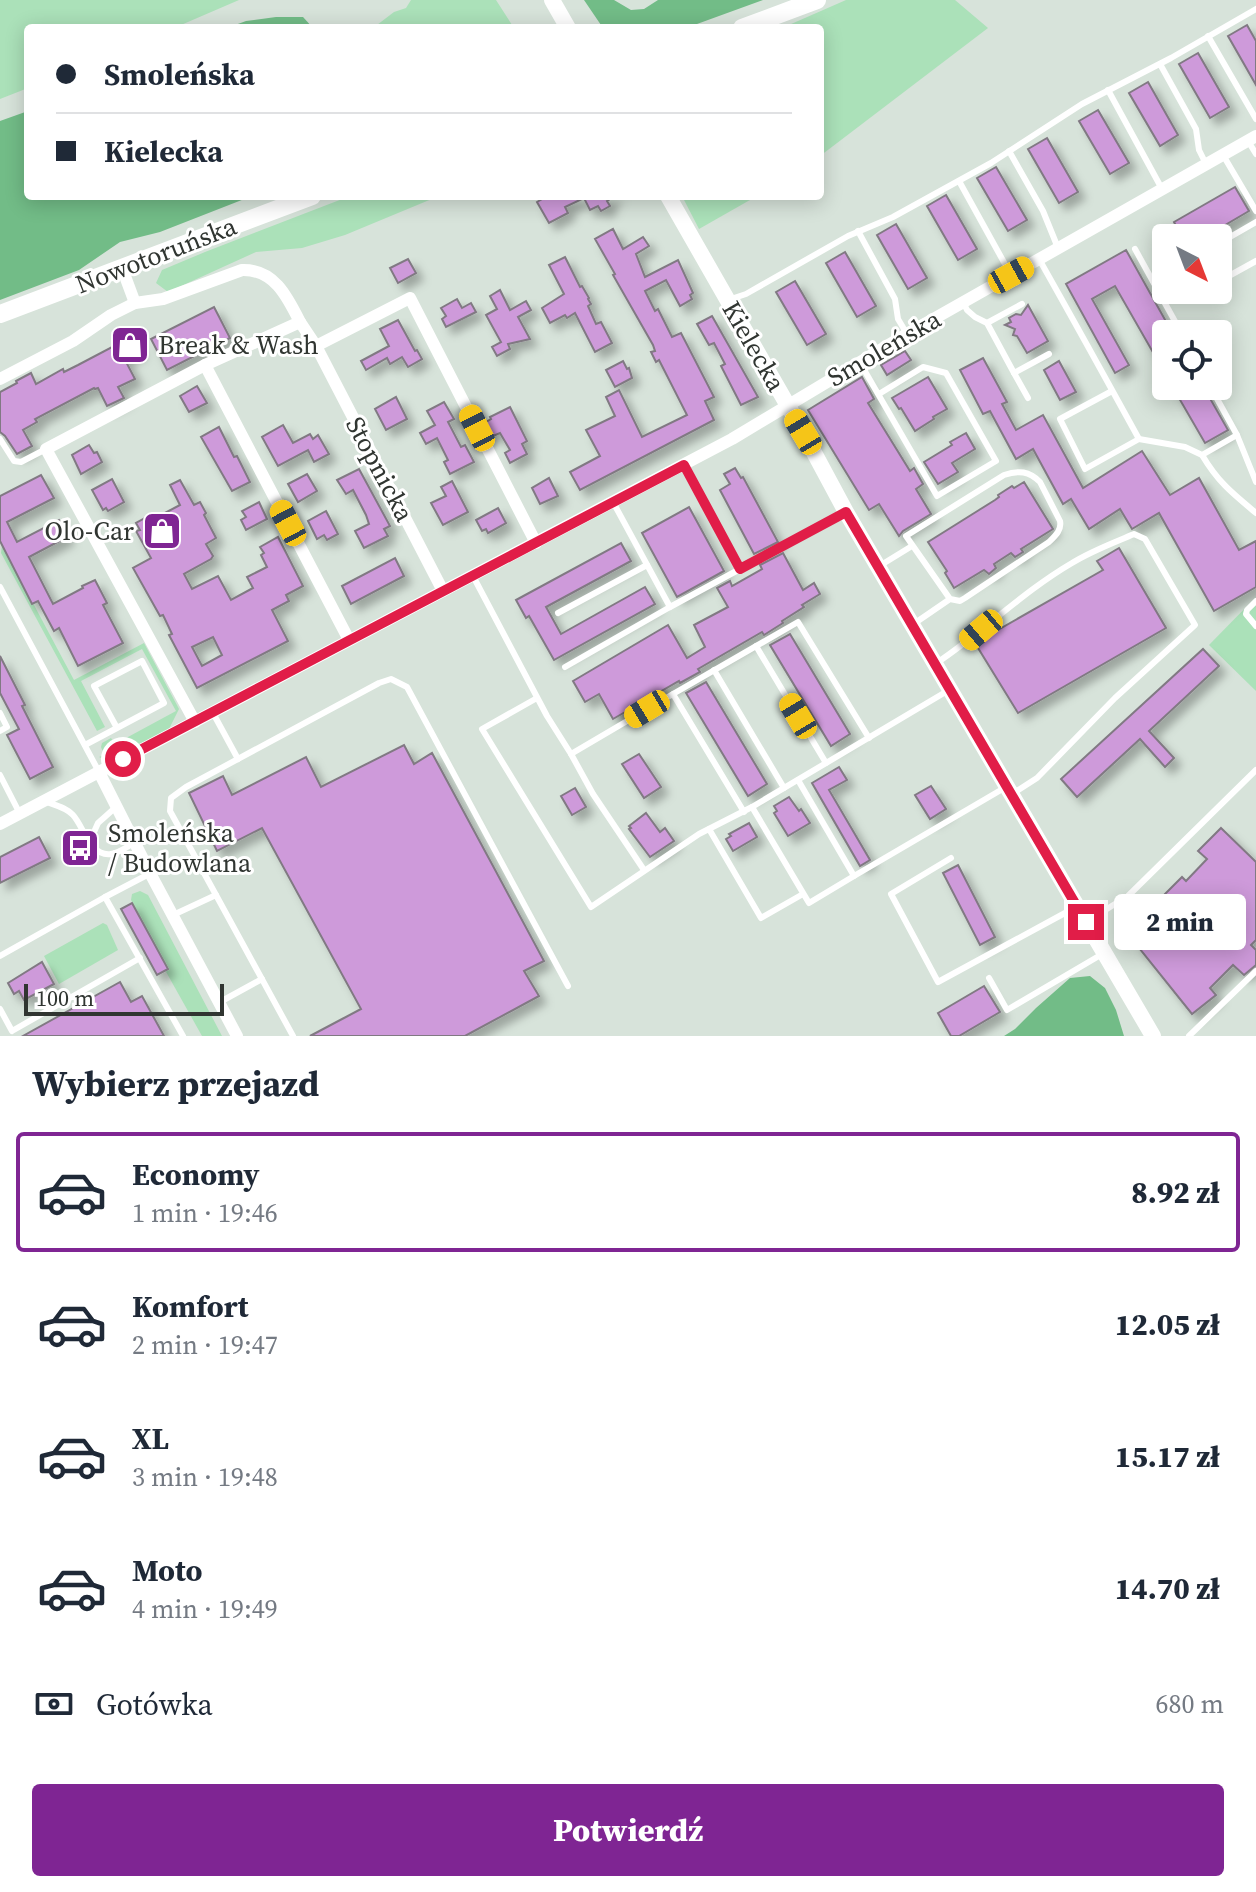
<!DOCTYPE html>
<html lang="pl">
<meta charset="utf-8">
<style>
body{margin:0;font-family:"Source Serif 4",serif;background:#f6f6f7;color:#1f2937;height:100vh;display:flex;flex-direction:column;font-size:30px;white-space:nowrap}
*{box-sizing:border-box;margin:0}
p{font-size:26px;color:#747a83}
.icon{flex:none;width:44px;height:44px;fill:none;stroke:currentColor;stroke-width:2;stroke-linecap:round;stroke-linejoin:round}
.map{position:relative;height:1036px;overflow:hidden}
.side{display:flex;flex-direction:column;background:#fff;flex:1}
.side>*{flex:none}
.banner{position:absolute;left:24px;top:24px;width:800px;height:176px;border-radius:8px;box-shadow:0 4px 20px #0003;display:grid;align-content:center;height:176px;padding:0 32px;background:#fff}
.needle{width:52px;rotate:138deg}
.tools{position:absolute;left:1152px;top:224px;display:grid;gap:16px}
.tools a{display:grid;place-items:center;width:80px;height:80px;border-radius:8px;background:#fff;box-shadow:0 4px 20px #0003;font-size:40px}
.scale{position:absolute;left:24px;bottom:20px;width:200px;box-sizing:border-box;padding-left:8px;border:4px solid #303531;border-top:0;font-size:22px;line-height:28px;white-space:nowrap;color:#303531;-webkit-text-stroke:6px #fff;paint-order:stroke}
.end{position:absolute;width:36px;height:36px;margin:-18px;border:10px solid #e11d48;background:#fff;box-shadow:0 0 0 4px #fff}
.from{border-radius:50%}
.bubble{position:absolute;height:56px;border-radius:8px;background:#fff;box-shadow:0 4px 20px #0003;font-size:26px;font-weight:800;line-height:56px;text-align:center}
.car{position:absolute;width:24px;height:48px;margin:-24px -12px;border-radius:10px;box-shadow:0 0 6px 2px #0007;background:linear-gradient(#f5c518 24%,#345 0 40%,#f5c518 0 76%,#345 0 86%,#f5c518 0)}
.banner b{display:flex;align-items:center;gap:28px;height:76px;font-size:30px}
.banner b+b{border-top:2px solid #e0e1e3}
.banner i{width:20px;height:20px;background:#1f2937}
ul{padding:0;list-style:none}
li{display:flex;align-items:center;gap:24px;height:120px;margin:0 16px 12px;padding:0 16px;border:4px solid transparent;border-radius:8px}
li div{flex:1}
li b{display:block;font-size:30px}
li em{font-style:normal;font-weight:800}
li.selected{border-color:#7f2593}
li>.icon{width:72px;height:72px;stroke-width:1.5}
h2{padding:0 32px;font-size:36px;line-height:96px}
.pay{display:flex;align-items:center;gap:20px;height:88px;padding:0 32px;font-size:30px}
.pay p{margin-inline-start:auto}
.button{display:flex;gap:16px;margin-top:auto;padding:16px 32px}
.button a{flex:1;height:92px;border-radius:8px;background:#7f2593;color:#fff;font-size:32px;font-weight:800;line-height:92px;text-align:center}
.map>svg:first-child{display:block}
.green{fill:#abe1b9}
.forest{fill:#72bc87}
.building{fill:#ce9ada;stroke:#817983;stroke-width:2;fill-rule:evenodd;filter:url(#shadow)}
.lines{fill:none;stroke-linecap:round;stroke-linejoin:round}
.service{stroke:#fff;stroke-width:6}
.minor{stroke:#fff;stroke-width:12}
.tertiary{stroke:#fff;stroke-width:16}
.secondary{stroke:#fff;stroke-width:18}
.route{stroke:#e11d48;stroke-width:10}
.labels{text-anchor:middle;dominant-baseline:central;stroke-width:6;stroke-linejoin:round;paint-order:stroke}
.street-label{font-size:26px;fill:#303531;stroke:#fff}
.poi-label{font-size:26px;fill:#303531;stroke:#fff;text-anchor:start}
</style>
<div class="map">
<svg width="1256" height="1036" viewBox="0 0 1256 1036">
<defs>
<filter id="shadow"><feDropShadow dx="7" dy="7" stdDeviation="4" flood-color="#0004"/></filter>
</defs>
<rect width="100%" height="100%" fill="#d7e3da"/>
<!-- green -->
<g class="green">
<polygon points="0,0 239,0 174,28 28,28 28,88 0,99"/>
<polygon points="411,0 496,0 514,28 373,28 394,12 406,8"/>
<polygon points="846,0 955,0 988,28 820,156 820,28 782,28"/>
<polygon points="350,196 439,196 345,235 302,248 256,252 168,292 156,283 162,270 205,252"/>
<polygon points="682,196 757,196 699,229"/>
<polygon points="2,545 74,680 144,643 179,709 169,729 108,761 99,757 104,755 101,747 102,743 111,738 115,744 176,711 142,649 81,681 105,727 97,731 1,553"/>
<polygon points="1256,597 1256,691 1209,645"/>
<polygon points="140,891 148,895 222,1036 202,1036 165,970 168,968 131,900 132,894"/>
<polygon points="103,923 107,925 118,950 59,984 44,956"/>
</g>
<!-- forest -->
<g class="forest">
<polygon points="584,0 614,0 631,10 644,9 658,0 763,0 686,28 603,28"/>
<polygon points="276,17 303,17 313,28 227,28 246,21"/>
<polygon points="28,111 28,196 252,196 160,232 120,242 79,270 0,300 0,121"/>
<polygon points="1090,976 1105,988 1116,1010 1124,1036 1004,1036 1015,1029 1036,1008 1070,978"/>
</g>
<!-- building -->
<g class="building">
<polygon points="1247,25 1256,41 1256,85 1228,36"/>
<polygon points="1198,53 1229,107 1210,118 1179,64"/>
<polygon points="1148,82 1178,135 1160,146 1129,93"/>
<polygon points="1098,110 1129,163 1110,174 1079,121"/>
<polygon points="1047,138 1078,192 1059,203 1028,149"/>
<polygon points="996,167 1027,220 1008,231 977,178"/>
<polygon points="1235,187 1249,211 1203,238 1183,238 1174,222"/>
<polygon points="946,195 977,249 958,260 927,206"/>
<polygon points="541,196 615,196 607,201 610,206 601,211 598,206 590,210 584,198 565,207 568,213 549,223 537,202 542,199"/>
<polygon points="896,224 927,278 908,289 877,235"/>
<polygon points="613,229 623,249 643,237 649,246 636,254 645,277 678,260 693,293 690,295 692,299 680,306 666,280 645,291 655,311 658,309 672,337 681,333 714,397 705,401 714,420 580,490 570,472 600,456 586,430 615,416 606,397 619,390 642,437 687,415 659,360 656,362 651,352 655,351 653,345 613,275 615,274 595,239"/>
<polygon points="1126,250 1173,334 1166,334 1166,375 1115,286 1092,299 1129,365 1115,373 1066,284"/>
<polygon points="845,252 876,306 857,317 826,263"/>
<polygon points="565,257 580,287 582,286 589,298 588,299 591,304 588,306 596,324 601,322 612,343 595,352 575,313 567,318 565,315 550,323 542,308 564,294 549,265"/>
<polygon points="408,259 416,273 398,283 390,268"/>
<polygon points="795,281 826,334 807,345 776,292"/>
<polygon points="500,290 510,310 526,301 531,310 518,317 530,339 508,344 510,349 497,356 492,347 501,342 486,315 497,309 490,296"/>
<polygon points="457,299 462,308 471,303 476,312 446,327 442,319 446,316 441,308"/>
<polygon points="1028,305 1048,341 1027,353 1017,336 1013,335 1015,329 1005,325 1011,322 1009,318 1016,314 1021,315"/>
<polygon points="214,307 230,338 167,370 151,339"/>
<polygon points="712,316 758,397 741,405 721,366 725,364 714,343 709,345 697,324"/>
<polygon points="398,320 415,351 417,350 422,359 408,367 402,357 390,364 387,358 366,370 361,361 389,346 380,329"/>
<polygon points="131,337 139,351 124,358 135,379 118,387 124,398 107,406 98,388 95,389 94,388 35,419 37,422 23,430 32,446 17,454 5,436 0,432 0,392 17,383 16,381 31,373 36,384 63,369 64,372 78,365"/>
<polygon points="905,351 911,360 887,375 881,365"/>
<polygon points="983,358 1007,402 1002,404 1016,430 1043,415 1083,488 1142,451 1170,495 1199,478 1239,550 1256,541 1256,587 1214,611 1159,513 1132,529 1120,509 1089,529 1071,499 1063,504 1033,449 1016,459 990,411 983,414 960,370"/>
<polygon points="623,361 627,369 629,368 632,378 615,387 606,370"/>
<polygon points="1059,361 1076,392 1060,400 1044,370"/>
<polygon points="862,377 874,399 868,403 910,471 914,468 923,484 916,489 931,514 903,531 899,536 879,504 869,510 808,410"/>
<polygon points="928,377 947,409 933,417 934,419 915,431 901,408 899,409 892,398"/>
<polygon points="197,386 207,403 189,412 180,396"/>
<polygon points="1172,386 1203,386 1228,430 1205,443"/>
<polygon points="396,397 407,419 386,430 375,409"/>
<polygon points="444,402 454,419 448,422 461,447 465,445 474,462 450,474 444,462 448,460 437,438 426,444 420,433 435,425 427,411"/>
<polygon points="510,407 527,441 522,444 527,454 510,463 505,453 510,450 500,433 493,436 486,422 491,419 490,417"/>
<polygon points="283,425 293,443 310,434 313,439 318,435 329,454 314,462 308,450 278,466 262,437"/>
<polygon points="219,427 234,457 237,456 250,482 232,491 201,437"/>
<polygon points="966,433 975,449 952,463 958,472 938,484 924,462 952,445 950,442"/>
<polygon points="89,445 94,453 97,452 102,462 81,474 72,455"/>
<polygon points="735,468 741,478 743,477 778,542 754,554 720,490 730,484 724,474"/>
<polygon points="359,469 390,526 384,529 388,536 364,548 355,531 369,524 366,515 353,490 346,494 337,480"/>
<polygon points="307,474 317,491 298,502 288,484"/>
<polygon points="41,475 54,498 7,522 17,542 59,520 67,537 29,557 53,604 83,588 82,586 95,580 107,603 103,605 123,643 78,666 59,628 54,631 38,601 32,604 0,541 0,496"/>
<polygon points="549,478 558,496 540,504 532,488"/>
<polygon points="112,479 124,502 108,511 106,508 103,510 92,490"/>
<path d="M180,480L194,505L200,502L206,513L204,515L216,538L206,544L213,556L211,559L184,574L192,589L218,576L231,600L253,588L247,577L267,567L261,555L264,553L260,547L278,537L303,586L286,595L289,601L272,610L288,641L197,688L169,635L172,634L163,615L160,616L133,568L151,558L136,531L140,530L136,523L145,518L148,522L180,505L170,485ZM213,637L222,655L202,666L192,647Z"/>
<polygon points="452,481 468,512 443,525 431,503 446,496 441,487"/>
<polygon points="1024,482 1053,529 1021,549 1023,552 1015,557 1011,553 994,564 996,568 989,574 984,570 954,588 945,573 947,571 928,542 995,500 999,497 998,495 1012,486 1014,488"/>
<polygon points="259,502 267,519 246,530 241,520 246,517 242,511"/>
<polygon points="689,507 724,571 677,597 642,533"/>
<polygon points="498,508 506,523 488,533 486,529 482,531 476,520"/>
<polygon points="326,511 338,534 327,540 324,535 317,539 308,521"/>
<polygon points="621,543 631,561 546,607 561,634 645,587 655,604 554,660 529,616 526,618 516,600"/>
<polygon points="1119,548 1166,628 1018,713 975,643 1103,570 1097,561"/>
<polygon points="783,553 803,590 814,583 820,594 802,605 804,607 782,621 783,623 764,635 762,632 698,669 700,672 680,683 679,681 613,719 599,694 585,702 573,681 668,625 687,658 705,647 694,625 728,607 717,588 730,581 732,586 762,569 760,565"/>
<polygon points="395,558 404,576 351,604 342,586"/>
<polygon points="790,634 850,734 831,746 770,645"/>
<polygon points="1203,649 1219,666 1149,731 1174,758 1165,767 1140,739 1077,797 1061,779"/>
<polygon points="0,656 25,705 22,706 53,767 30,779 7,735 19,729 0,693"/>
<polygon points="706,682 767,784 748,796 686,693"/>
<polygon points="404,745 414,764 432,753 493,866 544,961 524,971 539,996 465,1036 310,1036 361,1009 262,828 217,851 189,793 223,776 232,795 306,757 321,787"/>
<polygon points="639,754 661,787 644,798 622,764"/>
<polygon points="839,767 847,780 829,790 870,860 860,866 812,783"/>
<polygon points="931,786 946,809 930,819 915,795"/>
<polygon points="575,788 586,807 572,815 561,796"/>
<polygon points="789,797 799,811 801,809 810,823 788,836 774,813 777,811 774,806"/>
<polygon points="646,813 660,832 665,828 674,841 650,857 629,829 631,828 629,826"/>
<polygon points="749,823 757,837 733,851 726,839 731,836 729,834"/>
<polygon points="1221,828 1256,862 1256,940 1251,945 1256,950 1256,965 1244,975 1233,965 1210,988 1216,995 1192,1014 1135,943 1163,920 1151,908 1182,877 1186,881 1207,859 1198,851"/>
<polygon points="39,837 50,858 0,883 0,857"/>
<polygon points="958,865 995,937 980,945 943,873"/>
<polygon points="132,903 168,969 157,975 121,909"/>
<polygon points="42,962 54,984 24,1000 19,991 14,994 8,983"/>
<polygon points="120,982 131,1002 142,996 164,1036 23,1036"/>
<polygon points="984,986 1000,1012 959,1036 951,1036 938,1013"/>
</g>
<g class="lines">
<!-- service -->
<g class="service">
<polyline points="1208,36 1256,119"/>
<polyline points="1160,64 1196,129 1199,150 1206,164"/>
<polyline points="1108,90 1162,189"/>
<polyline points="1248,141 1256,154"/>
<polyline points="1009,151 1043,211 1058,248"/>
<polyline points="1223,155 1256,211"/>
<polyline points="959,181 1011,275"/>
<polyline points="858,231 895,299 898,319 907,334"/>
<polyline points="1164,235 1166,238"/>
<polyline points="1218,244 1256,222"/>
<polyline points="1135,249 1182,334"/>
<path d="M1039,259C1073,319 1106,379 1139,439L1085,469L1060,419L1112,391"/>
<polyline points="1153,281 1166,273"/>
<polyline points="1218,282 1256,261"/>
<polyline points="1195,290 1198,294 1205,290"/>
<polyline points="731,299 746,294 848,236 893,217 991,163 1082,104 1171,58 1256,9"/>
<polyline points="963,302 967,310 975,317 987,323 1014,373 1049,354"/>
<polyline points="987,323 1022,304"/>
<polyline points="859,361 937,496 996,461 946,373 923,367 879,394"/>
<polyline points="1014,373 1028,398"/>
<polyline points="1237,435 1256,482"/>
<polyline points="0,439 14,461 21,462 46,449"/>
<polyline points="1139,439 1185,447 1202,455 1237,435 1210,386"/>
<path d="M1202,455C1218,482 1232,493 1256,513"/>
<polyline points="684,465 740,569 845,512"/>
<polyline points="613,502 670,607 740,569"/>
<polyline points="881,565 912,546"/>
<polyline points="473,576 547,716 571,754 673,694"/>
<polyline points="0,587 99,772"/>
<polyline points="1256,601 1247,610 1246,614 1256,626"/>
<polyline points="558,613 647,565"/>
<path d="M915,623L950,599L906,536L1004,475C1019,470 1029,471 1040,482L1060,521C1062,530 1055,536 1049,542L965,598L960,601L950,599"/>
<polyline points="756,646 826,763"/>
<path d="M938,662C984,631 1024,591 1072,563C1091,551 1113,543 1134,534L1145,539L1195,625L1115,698L1037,778L1012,794"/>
<polyline points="565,667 670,607"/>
<polyline points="714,670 784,788"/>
<polyline points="537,698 482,729 591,907 699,834 752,807 949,690"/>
<polyline points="0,713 7,727 0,731"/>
<polyline points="213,713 238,759"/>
<polyline points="85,745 164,703 142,661 94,686 117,728"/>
<polyline points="571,754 593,794 644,870"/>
<polyline points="0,775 20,814"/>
<polyline points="798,780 854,876 1006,787"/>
<path d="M44,801C54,805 66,807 73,815C84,827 90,857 111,854C119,853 127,847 134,843"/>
<polyline points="752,807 809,903 854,876"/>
<polyline points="744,812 673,694 798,622 869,738"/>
<polyline points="709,829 761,918 803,894"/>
<polyline points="90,841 98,823 116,807"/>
<polyline points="951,858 891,894 938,982 1076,907"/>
<polyline points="149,874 105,897 183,1036"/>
<polyline points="216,895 293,1036"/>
<polyline points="173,915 216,895 170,811 171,798 186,787 379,683 391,679 407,687 568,986"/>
<polyline points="1089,920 1128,896 1256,770"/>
<polyline points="0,956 105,897"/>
<polyline points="989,978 1007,1010 1104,953"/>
<polyline points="220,1002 262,979"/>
<polyline points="0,1009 12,1031 140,958"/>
<polyline points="1189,1036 1256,971"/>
</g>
<!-- minor -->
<g class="minor">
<polyline points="122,268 135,303"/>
<polyline points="316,346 443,591"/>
<polyline points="205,365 349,640"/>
<path d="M0,379L73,341L111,315L135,303L163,299L242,270C274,269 287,296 300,322"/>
<polyline points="195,722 46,449 205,365 300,322 316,346 410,298 536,543"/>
<polyline points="99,772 150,873 237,1036"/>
<polyline points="0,824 732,439 907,334 1256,136"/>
</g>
<!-- tertiary -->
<g class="tertiary">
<polyline points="552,0 568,28"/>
<polyline points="668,196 803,432 846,512 1153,1036"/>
</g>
<!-- secondary -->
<g class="secondary">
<polyline points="742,28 817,0"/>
<polyline points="0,314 312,196"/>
</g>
</g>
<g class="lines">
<!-- route -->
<polyline class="route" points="123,759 684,465 740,569 846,512 1086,922"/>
</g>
<!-- icons -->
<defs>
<symbol id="shop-square" viewBox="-11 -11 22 22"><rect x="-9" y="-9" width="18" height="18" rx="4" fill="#7f2593" stroke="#fff"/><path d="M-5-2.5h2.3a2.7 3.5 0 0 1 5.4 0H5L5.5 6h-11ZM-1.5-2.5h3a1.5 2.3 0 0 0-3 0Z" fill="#fff"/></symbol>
<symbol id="bus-square" viewBox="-11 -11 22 22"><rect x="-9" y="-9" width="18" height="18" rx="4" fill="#7f2593" stroke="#fff"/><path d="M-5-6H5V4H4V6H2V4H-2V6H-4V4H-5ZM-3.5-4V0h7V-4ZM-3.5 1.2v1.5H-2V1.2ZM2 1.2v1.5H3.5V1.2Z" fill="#fff"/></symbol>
</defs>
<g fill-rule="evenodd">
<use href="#shop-square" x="108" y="323" width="44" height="44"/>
<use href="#shop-square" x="140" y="509" width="44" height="44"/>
<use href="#bus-square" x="58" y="826" width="44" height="44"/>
</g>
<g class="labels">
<!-- street labels -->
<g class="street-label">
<text transform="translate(156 255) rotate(-21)">Nowotoruńska</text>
<text transform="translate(754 346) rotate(60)">Kielecka</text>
<text transform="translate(884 348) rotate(-30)">Smoleńska</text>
<text transform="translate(380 469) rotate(62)">Stopnicka</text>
</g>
<!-- poi labels -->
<g class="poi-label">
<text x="158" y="345">Break &amp; Wash</text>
<text x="134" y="531" text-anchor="end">Olo-Car</text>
<text x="108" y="833">Smoleńska<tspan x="108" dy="30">/ Budowlana</tspan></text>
</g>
</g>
</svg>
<div class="tools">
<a><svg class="needle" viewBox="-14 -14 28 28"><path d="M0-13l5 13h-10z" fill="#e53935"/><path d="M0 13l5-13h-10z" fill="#747a83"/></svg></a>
<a><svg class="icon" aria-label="locate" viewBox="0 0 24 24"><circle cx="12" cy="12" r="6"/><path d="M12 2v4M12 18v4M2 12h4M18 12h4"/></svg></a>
</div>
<div class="scale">100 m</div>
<i class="end from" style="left:123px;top:759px"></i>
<i class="end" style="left:1086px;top:922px"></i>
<div class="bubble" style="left:1114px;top:894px;width:132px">2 min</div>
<i class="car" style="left:1011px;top:275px;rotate:61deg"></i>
<i class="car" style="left:477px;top:428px;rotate:333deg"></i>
<i class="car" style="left:803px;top:432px;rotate:329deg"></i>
<i class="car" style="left:288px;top:523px;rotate:332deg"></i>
<i class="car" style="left:981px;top:630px;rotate:230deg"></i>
<i class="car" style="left:647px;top:709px;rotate:239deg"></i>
<i class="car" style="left:798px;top:716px;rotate:329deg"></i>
<div class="banner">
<b><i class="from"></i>Smoleńska</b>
<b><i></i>Kielecka</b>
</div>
</div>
<section class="side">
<h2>Wybierz przejazd</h2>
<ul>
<li class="selected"><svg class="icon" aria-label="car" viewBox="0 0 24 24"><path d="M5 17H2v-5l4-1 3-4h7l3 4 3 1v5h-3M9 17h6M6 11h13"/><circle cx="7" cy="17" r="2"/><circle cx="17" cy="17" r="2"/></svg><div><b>Economy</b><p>1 min · 19:46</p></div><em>8.92 zł</em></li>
<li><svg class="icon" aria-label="car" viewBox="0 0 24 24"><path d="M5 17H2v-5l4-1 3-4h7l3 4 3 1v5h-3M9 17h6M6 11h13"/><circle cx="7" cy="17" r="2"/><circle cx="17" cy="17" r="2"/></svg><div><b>Komfort</b><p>2 min · 19:47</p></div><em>12.05 zł</em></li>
<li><svg class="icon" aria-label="car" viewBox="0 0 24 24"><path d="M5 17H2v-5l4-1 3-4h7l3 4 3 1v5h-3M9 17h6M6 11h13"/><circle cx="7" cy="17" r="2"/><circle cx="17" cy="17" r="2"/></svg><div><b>XL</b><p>3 min · 19:48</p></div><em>15.17 zł</em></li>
<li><svg class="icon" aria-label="car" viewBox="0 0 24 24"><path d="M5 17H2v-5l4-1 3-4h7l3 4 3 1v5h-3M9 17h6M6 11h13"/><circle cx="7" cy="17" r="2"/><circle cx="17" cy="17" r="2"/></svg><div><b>Moto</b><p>4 min · 19:49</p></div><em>14.70 zł</em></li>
</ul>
<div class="pay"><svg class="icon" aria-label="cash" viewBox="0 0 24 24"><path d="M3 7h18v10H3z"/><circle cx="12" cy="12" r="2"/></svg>Gotówka<p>680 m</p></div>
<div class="button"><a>Potwierdź</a></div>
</section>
